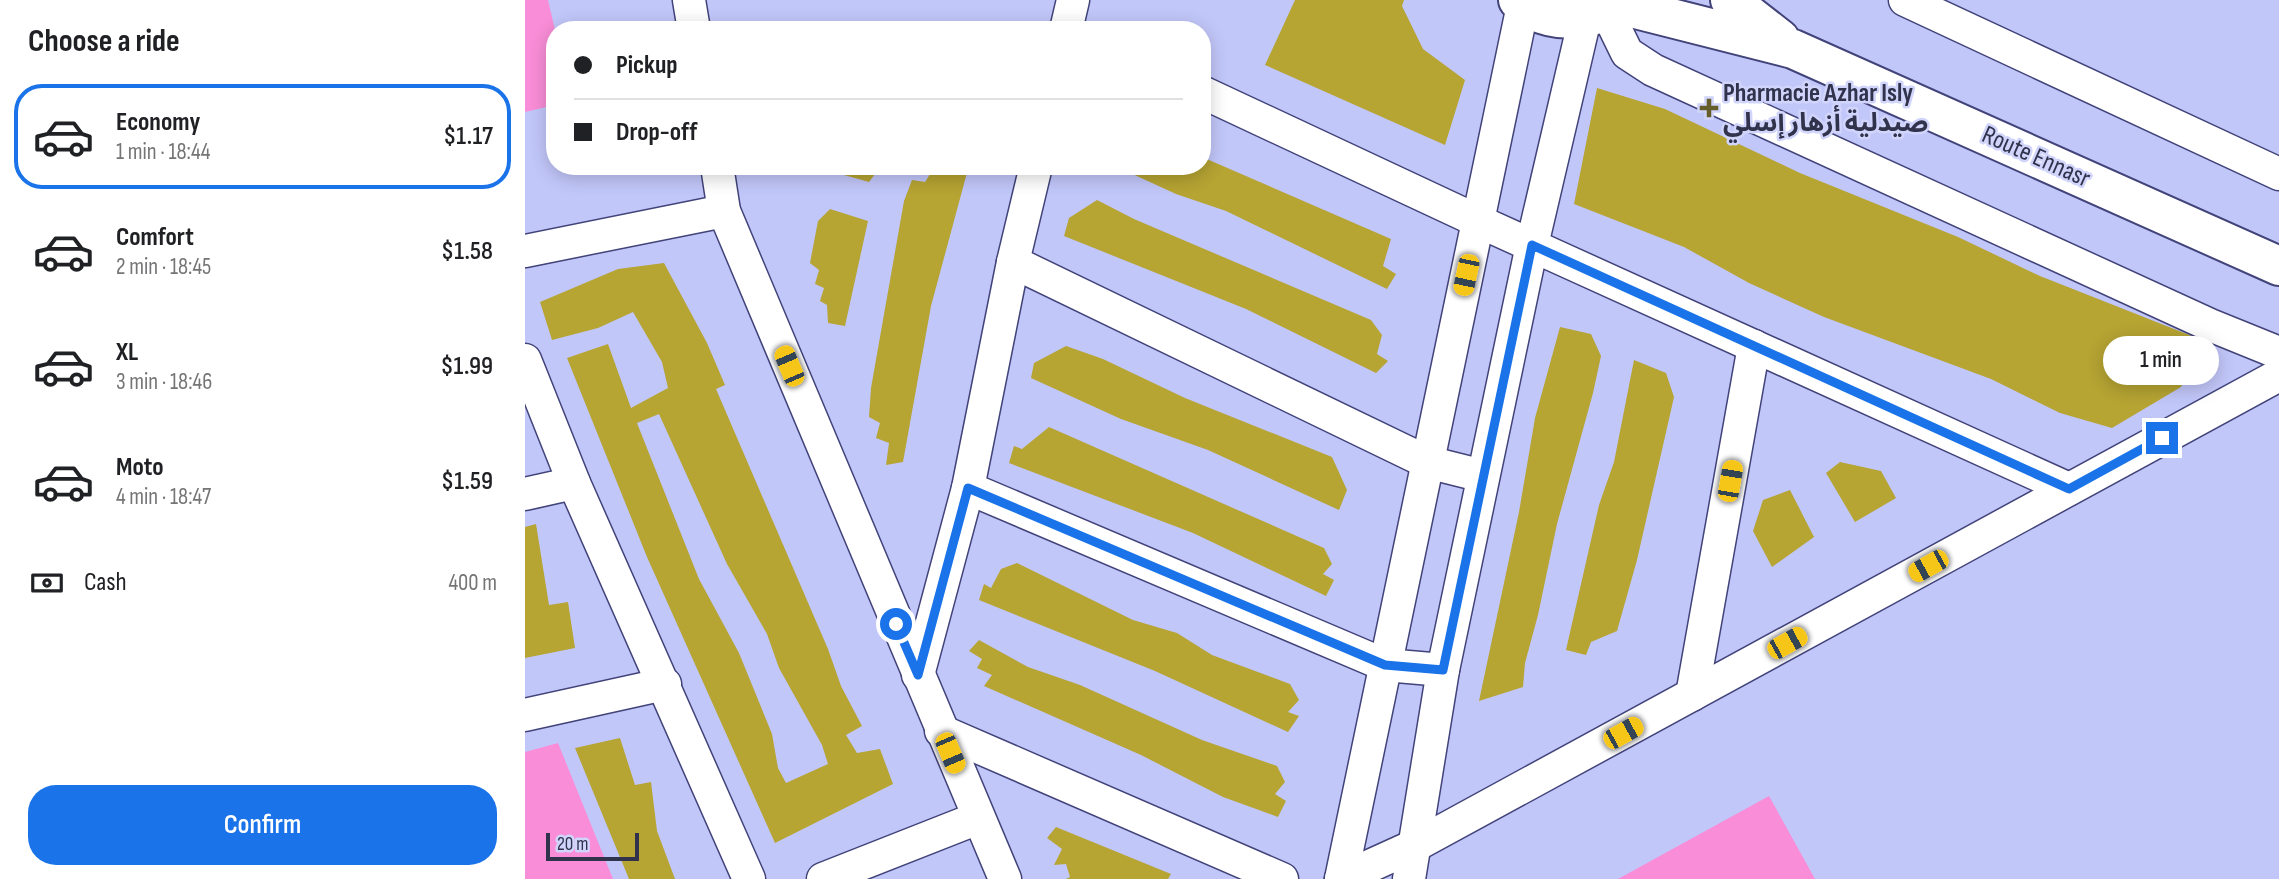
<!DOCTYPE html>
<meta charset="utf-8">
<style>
body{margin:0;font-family:"Sofia Sans Condensed","Noto Sans Arabic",sans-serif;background:#f6f6f6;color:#202124;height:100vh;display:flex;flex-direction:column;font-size:26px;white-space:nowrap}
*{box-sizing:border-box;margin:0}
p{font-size:23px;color:#757577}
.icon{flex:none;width:38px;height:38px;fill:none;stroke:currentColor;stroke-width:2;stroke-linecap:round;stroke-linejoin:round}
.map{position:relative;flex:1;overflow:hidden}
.sheet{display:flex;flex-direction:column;background:#fff;width:525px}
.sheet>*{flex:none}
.top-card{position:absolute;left:21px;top:21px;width:665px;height:154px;border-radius:28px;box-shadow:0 4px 18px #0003;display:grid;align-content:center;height:154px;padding:0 28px;background:#fff}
.scale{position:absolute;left:21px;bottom:18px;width:93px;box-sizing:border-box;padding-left:7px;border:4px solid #31334c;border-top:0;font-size:19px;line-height:24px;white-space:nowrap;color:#31334c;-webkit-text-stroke:5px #d1d5fc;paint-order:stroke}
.end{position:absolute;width:32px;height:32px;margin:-16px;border:9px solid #1a73e8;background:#fff;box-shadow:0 0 0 4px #fff}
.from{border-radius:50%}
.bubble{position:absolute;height:49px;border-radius:24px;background:#fff;box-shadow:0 4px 18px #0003;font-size:23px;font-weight:600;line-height:49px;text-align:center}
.car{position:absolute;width:21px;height:42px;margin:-21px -10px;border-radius:9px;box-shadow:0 0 5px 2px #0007;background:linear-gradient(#f5c518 24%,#345 0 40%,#f5c518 0 76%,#345 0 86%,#f5c518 0)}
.top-card b{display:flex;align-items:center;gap:24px;height:66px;font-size:26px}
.top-card b+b{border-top:2px solid #e0e0e0}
.top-card i{width:18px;height:18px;background:#202124}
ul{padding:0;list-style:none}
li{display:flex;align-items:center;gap:21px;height:105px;margin:0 14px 10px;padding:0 14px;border:4px solid transparent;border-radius:28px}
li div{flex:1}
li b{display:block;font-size:26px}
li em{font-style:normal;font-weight:600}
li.active{border-color:#1a73e8}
li>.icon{width:63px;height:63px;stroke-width:1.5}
h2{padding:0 28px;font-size:32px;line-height:84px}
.pay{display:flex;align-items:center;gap:18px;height:77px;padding:0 28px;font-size:26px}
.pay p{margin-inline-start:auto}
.action{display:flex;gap:14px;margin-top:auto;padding:14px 28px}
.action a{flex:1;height:80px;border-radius:28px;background:#1a73e8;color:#fff;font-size:28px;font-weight:600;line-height:80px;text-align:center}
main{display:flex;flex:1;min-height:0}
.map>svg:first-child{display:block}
.green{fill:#f98dd7}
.building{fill:#b6a433;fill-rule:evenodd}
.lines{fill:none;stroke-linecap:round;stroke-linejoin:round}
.minor-casing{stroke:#414379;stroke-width:35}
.major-casing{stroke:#414379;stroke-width:42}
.minor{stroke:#fff;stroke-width:32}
.major{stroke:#fff;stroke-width:38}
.route{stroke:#1a73e8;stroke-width:9}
.poi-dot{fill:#665e2a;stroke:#d1d5fc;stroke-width:2.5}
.labels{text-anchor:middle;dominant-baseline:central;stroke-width:5;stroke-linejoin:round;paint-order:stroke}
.poi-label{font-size:26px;font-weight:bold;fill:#31334c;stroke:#d1d5fc;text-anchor:start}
.street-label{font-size:26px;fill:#31334c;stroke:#d1d5fc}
</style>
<main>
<section class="sheet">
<h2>Choose a ride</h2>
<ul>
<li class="active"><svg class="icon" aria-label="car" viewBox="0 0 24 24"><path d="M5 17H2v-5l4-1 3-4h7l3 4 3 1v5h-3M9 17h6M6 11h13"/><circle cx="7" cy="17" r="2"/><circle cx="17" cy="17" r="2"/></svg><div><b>Economy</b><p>1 min · 18:44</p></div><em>$1.17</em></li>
<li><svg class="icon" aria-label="car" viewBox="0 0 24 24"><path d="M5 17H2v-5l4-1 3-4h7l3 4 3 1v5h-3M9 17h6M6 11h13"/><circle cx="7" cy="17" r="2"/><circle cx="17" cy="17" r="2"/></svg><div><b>Comfort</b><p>2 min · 18:45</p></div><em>$1.58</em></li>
<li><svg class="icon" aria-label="car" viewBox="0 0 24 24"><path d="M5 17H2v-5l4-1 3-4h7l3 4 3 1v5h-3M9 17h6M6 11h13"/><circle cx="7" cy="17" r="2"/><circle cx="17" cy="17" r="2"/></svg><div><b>XL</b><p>3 min · 18:46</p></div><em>$1.99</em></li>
<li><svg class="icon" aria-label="car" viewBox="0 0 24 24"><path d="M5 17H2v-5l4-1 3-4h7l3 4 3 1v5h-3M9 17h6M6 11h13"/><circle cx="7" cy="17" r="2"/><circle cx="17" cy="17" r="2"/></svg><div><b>Moto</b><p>4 min · 18:47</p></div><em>$1.59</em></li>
</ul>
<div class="pay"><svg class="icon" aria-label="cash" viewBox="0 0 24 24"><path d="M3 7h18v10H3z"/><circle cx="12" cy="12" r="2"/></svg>Cash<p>400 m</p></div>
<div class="action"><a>Confirm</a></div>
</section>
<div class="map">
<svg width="1754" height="879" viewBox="0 0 1754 879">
<rect width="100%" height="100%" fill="#c2c7fa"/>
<!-- green -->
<g class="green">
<polygon points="0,0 23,0 30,30 30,105 0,112"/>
<polygon points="33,743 88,879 0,879 0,752"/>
<polygon points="1244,796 1290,879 1093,879"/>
</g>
<!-- building -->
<g class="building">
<polygon points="770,0 879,0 877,6 898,49 940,80 920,145 740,65"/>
<polygon points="1072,88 1140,109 1275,173 1433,237 1515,276 1677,340 1656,387 1587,428 1535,413 1466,379 1299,317 1224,283 1159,247 1049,204"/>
<polygon points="677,157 866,239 858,266 871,274 862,289 701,211 651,194 590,166 677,166"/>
<polygon points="287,166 356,166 344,182"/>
<polygon points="409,168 443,169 406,306 378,462 361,465 364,443 351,438 355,423 344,417 346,388 379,201 387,180 400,182"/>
<polygon points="572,200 609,219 846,320 857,335 852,354 863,361 851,373 721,309 539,236 544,218"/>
<polygon points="305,209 343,221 320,326 303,323 302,305 295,301 299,288 290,284 294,270 285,263 293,221"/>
<path d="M139,263L182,343L200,385L191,389L303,649L316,686L337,726L321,735L332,753L355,749L368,784L250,843L122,557L42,358L83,344L106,408L143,388L137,362L108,312L73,328L27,340L15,302L93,269ZM134,414L202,564L242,634L254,668L297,745L303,764L261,783L253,768L247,734L214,653L174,579L112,423Z"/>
<polygon points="1035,327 1066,334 1076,356 1068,393 1032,524 1013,615 1000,663 998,687 954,701 994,512 1010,418"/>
<polygon points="541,346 578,359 660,398 807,457 822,490 814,510 683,450 596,419 506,378 509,363"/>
<polygon points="1109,360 1141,373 1149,397 1112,560 1092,631 1066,642 1061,655 1041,650 1074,505 1089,462"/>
<polygon points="524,427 799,548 807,564 798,574 809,580 801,596 668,533 484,463 489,446 497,449"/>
<polygon points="1315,462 1356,471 1371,498 1330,522 1301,473"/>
<polygon points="1265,490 1289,537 1247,567 1228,531 1238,500"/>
<polygon points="11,524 24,605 43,602 50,648 0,658 0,527"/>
<polygon points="492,563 608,620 652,633 687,655 765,684 774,700 763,712 774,716 763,732 630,671 454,600 459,584 466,588 476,569"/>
<polygon points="454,640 503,667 555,685 677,740 752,766 760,782 750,794 761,801 753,817 698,797 616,755 459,686 467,675 452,668 457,659 444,651"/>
<polygon points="95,738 110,785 126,782 132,831 150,879 104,879 50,748"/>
<polygon points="531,827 646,874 643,879 541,879 545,877 541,864 529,865 537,849 522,838"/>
</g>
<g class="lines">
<defs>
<g id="minor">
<polyline points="164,0 169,30"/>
<polyline points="1380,0 1754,174"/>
<polyline points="1081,10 1102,53 1128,70 1685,325 1754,353"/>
<polyline points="541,30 548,0"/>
<polyline points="677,92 953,221 1544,489"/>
<polyline points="192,166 199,211 480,879"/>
<polyline points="0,251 199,211"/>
<polyline points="488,262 902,462 958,476"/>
<polyline points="0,360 49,483 224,879"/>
<polyline points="443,488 860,665 918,670"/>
<polyline points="0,494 49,483"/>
<polyline points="393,675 443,488 488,262 511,166"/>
<polyline points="1167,695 1229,346"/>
<polyline points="0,715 140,684"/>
<polyline points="416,731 757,879"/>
<polyline points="298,879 453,818"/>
<polyline points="816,879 891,845 1754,375"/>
<polyline points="816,879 998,5"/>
<polyline points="884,879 918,670 1007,245 1060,18"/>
</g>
<g id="major">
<path d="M993,0C1021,24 1067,26 1095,0"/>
<polyline points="1205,0 1255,39"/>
<polyline points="1091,4 1268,49 1754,266"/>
</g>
</defs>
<!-- minor casing -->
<use href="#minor" class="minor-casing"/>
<!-- major casing -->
<use href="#major" class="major-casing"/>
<!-- minor -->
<use href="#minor" class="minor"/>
<!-- major -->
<use href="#major" class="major"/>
</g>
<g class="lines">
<!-- route -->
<polyline class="route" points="371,624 393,675 443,488 860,665 918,670 1007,245 1544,489 1637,438"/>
</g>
<!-- markers -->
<path class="poi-dot" d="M1180.5 97.5h7v7h7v7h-7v7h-7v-7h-7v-7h7z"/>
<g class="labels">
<!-- poi labels -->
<g class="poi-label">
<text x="1198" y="93">Pharmacie Azhar Isly<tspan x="1198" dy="30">صيدلية أزهار إسلي</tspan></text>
</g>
<!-- street labels -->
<g class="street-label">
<text transform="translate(1511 157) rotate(24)">Route Ennasr</text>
</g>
</g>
</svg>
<div class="scale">20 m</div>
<i class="end from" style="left:371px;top:624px"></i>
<i class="end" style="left:1637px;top:438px"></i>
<div class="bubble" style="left:1578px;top:336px;width:116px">1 min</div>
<i class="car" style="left:941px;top:275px;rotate:192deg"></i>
<i class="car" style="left:264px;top:366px;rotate:337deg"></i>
<i class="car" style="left:1205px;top:481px;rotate:10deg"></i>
<i class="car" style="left:1403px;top:566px;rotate:241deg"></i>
<i class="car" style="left:1262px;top:643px;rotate:61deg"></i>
<i class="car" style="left:1098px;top:733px;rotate:61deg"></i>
<i class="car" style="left:425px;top:753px;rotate:157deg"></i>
<div class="top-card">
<b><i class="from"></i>Pickup</b>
<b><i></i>Drop-off</b>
</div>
</div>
</main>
